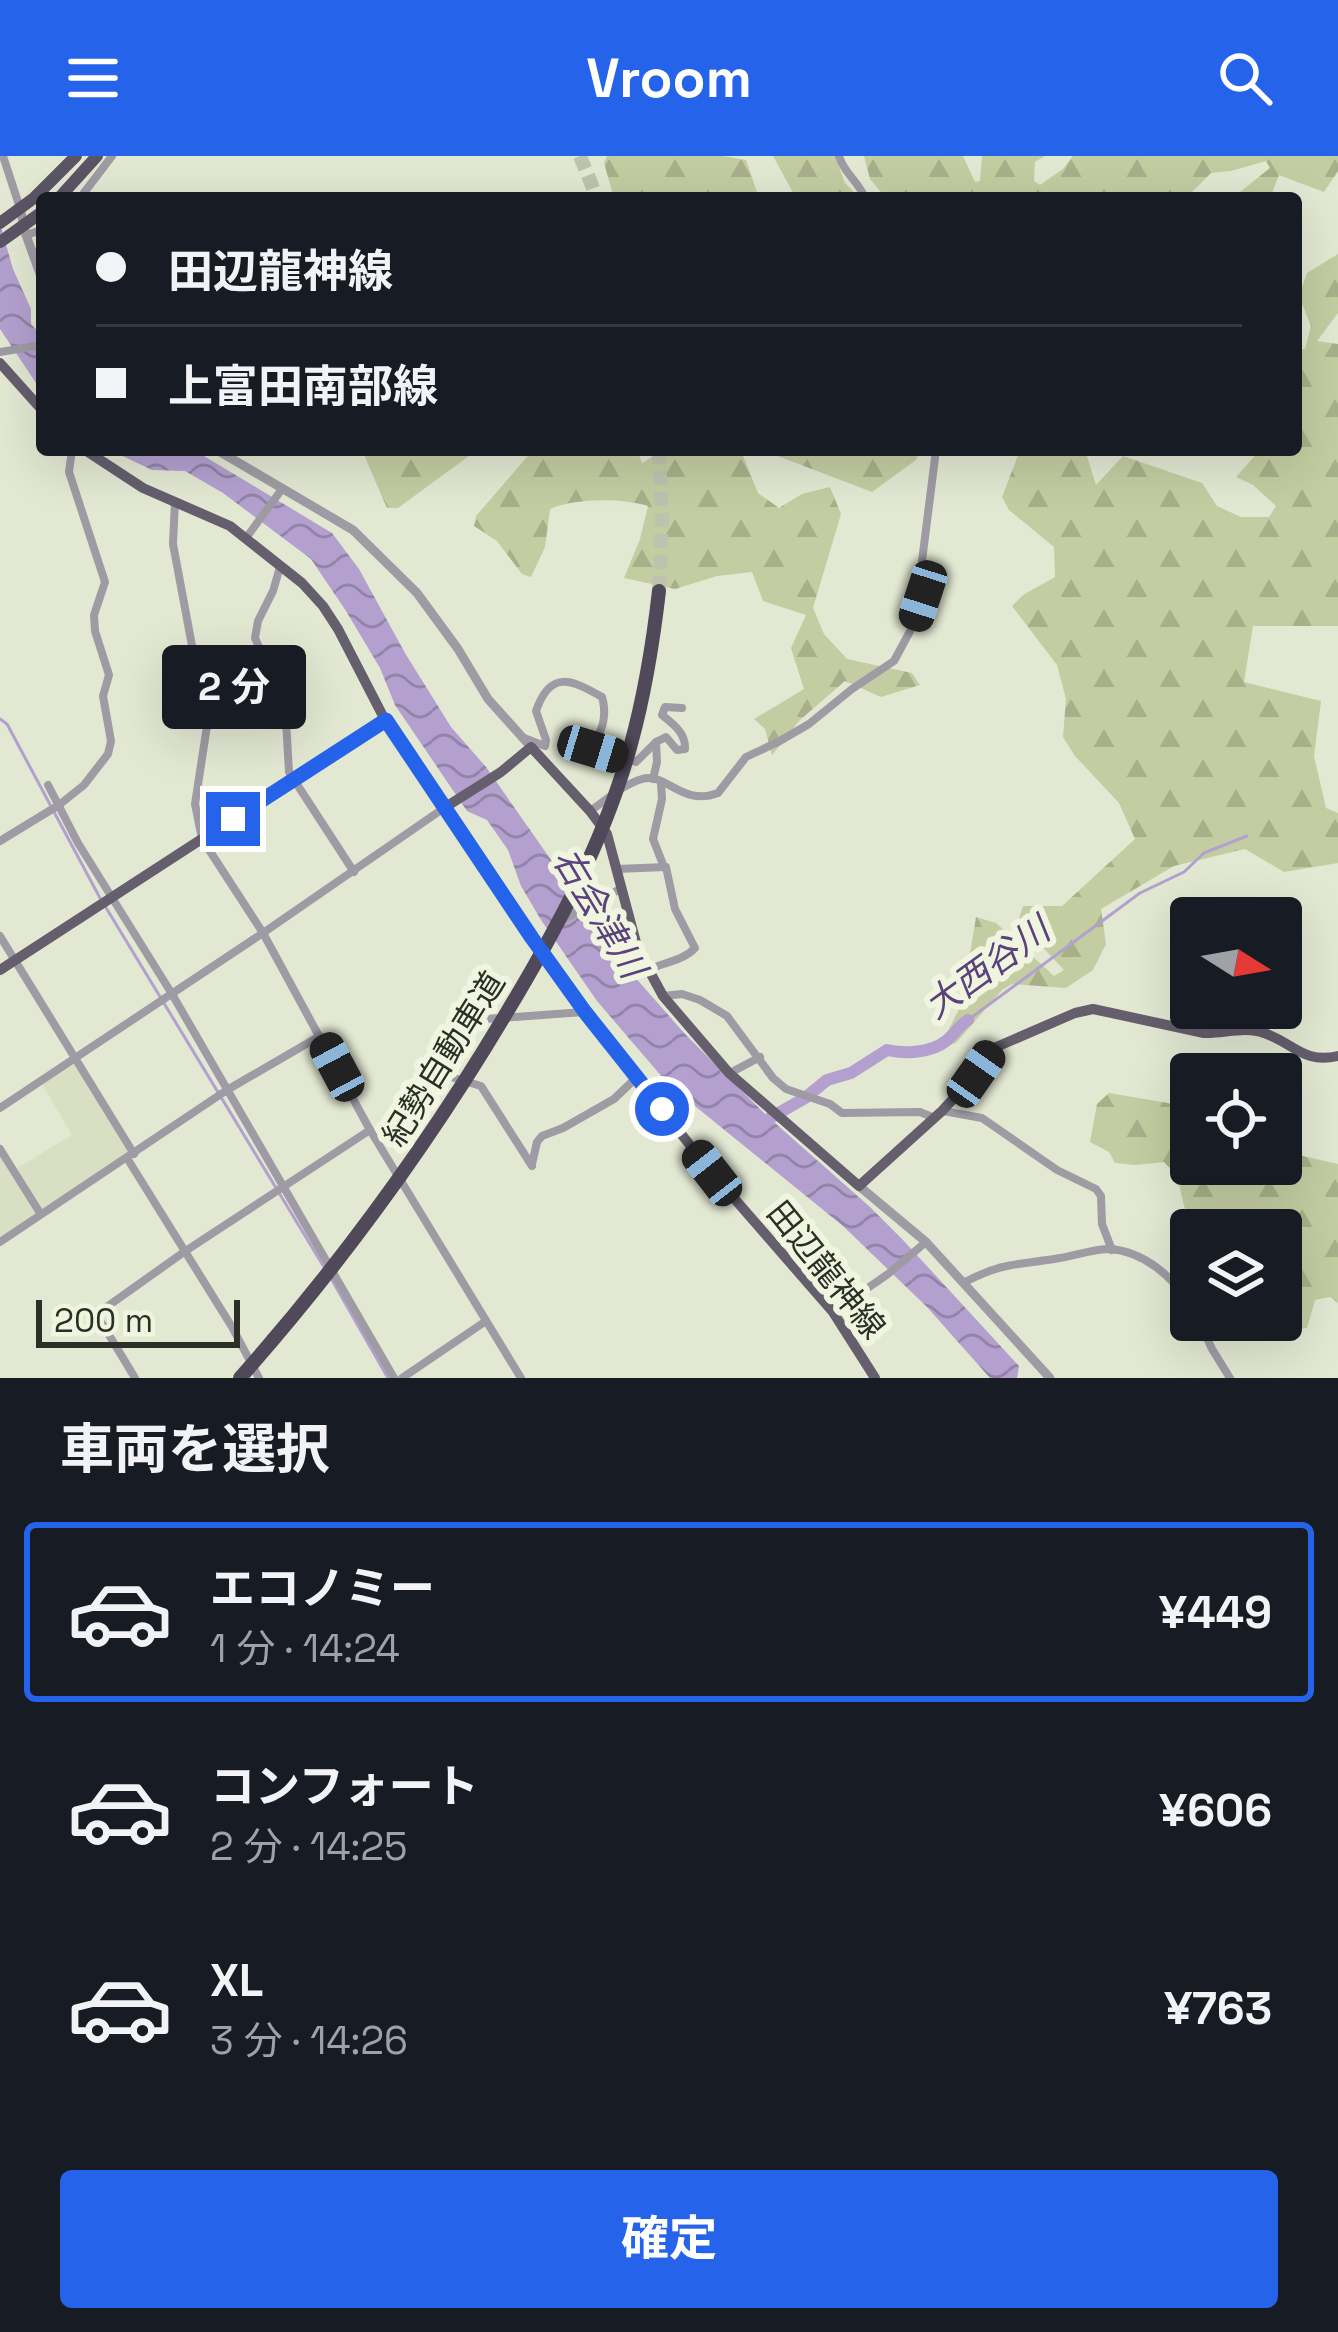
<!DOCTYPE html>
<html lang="ja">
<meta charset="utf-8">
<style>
body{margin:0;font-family:"Space Grotesk","Noto Sans JP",sans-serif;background:#242831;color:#f1f3f6;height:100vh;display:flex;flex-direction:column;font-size:45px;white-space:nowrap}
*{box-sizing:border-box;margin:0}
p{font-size:39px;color:#9ea1a6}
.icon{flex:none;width:66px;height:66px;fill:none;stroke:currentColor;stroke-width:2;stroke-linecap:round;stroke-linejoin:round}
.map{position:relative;height:1222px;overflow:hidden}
.drawer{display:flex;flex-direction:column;background:#171b24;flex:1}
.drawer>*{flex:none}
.top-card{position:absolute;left:36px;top:36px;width:1266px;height:264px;border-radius:12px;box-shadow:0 12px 48px #0002;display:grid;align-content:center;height:264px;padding:0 60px;background:#171b24}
.needle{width:78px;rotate:101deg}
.tools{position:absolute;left:1170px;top:741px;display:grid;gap:24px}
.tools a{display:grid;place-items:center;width:132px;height:132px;border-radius:12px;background:#171b24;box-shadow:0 12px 48px #0002;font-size:60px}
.scale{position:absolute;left:36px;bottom:30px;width:204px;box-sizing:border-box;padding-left:12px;border:6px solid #2c2f26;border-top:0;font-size:33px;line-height:42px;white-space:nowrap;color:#2c2f26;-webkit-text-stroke:9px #f0f5df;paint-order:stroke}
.end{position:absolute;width:54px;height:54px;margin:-27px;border:15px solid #2563eb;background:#fff;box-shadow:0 0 0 6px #fff}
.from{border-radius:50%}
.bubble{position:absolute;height:84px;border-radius:12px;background:#171b24;box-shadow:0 12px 48px #0002;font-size:39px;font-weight:700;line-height:84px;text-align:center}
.car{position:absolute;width:36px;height:72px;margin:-36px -18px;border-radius:15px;box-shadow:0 0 9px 3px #0007;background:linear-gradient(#222 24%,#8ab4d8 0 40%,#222 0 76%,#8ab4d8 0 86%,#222 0)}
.top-card b{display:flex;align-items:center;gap:42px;height:114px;font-size:45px}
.top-card b+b{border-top:3px solid #363941}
.top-card i{width:30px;height:30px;background:#f1f3f6}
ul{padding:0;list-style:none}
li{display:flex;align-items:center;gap:36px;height:180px;margin:0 24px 18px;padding:0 36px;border:6px solid transparent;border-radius:12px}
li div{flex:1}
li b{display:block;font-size:45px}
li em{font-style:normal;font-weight:700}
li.on{border-color:#2563eb}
li>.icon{width:108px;height:108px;stroke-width:1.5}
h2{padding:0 60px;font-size:54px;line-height:144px}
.button{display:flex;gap:24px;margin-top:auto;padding:24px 60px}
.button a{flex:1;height:138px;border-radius:12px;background:#2563eb;color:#fff;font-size:48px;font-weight:700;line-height:138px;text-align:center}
header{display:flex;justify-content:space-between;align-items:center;height:156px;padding:0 60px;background:#2563eb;color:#fff;font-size:54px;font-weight:700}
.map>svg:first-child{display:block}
.built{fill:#d8dfc2}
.forest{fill:url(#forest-firs)}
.water{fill:url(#water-waves)}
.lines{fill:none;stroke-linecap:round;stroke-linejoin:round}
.stream{stroke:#b3a0cf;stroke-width:3}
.river{stroke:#b3a0cf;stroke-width:12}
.motorway-tunnel{stroke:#bec3b0;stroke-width:14;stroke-dasharray:14 7;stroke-linecap:butt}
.minor{stroke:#9e9ba4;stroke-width:8}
.tertiary{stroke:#9e9ba4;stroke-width:9}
.primary{stroke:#645e6d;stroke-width:10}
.trunk{stroke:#5a5464;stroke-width:12}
.motorway{stroke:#50495a;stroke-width:14}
.route{stroke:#2563eb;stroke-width:15}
.labels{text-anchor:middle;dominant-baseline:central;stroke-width:12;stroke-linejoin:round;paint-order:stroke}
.street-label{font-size:33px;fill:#2c2f26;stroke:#f0f5df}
.water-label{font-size:36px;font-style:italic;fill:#5c427d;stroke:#f0f5df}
</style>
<header><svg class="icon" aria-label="menu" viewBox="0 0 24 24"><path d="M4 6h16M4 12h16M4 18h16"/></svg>Vroom<svg class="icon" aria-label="search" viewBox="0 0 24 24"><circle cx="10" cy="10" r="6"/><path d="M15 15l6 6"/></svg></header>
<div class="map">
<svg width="1338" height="1222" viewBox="0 0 1338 1222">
<defs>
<pattern id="forest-firs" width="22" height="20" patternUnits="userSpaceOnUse" patternTransform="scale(3)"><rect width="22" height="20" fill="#c3cda1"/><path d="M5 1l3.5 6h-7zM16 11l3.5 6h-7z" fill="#a8b08a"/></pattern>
<pattern id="water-waves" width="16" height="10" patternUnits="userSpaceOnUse" patternTransform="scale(3)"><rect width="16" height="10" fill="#b3a0cf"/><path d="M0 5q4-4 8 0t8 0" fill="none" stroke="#9283a8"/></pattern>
</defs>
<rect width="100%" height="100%" fill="#e2e8d2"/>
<!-- built -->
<polygon class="built" points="76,906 132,998 0,1086 0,993 14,1014 72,979 42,928"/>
<!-- forest -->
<g class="forest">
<polygon points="607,0 723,0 746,4 759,42 614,42 604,7"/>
<polygon points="773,0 835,0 845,27 860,42 796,42"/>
<polygon points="864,0 963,0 975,26 980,25 982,0 1045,0 1035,6 1034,25 1040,29 1063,13 1073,0 1338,0 1338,15 1324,36 1279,19 1270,42 1238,42 1240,36 1270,12 1266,5 1231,15 1211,17 1186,42 886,42 870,23"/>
<polygon points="1338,98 1338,157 1317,185 1338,188 1338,470 1253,470 1244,526 1321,545 1314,600 1326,652 1338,657 1338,707 1284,716 1245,693 1174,710 1101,753 1106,788 1093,814 1066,832 1012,828 1002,834 956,887 940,891 962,847 976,761 996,767 1054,820 1064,814 1018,765 1023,750 1062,750 1135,683 1119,647 1075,600 1063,581 1066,543 1057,509 1012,450 1023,439 1055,421 1054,391 1009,354 1002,341 1020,294 1085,294 1096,329 1123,300 1202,327 1217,350 1241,361 1269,361 1276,350 1253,329 1236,321 1260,294 1296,294 1296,193 1305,193 1311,170 1299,140 1307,117"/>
<polygon points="369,294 477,294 398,352 387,352 365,301"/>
<path d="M533,294H637L642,307L663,294H752L743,300L758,337L779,352L802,338L830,331L841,358L813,452L824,478L847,503L912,517L920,529L881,541L845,525L800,564L772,599L765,573L754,563L804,533L791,492L806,459L763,445L752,416L717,420L675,433L624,422L640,383L648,350C620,342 577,342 550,353L545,391L531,421L522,418L497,385L474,370L476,360Z"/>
<polygon points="762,294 920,294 916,304 872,336"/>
<polygon points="1109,937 1168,947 1191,956 1191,1008 1281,1008 1281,995 1338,1008 1338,1147 1330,1141 1315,1144 1307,1172 1234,1181 1225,1164 1281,1164 1281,1074 1191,1074 1191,1079 1177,1020 1164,1006 1136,1009 1115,1007 1109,996 1090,986 1097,948"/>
</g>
<!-- water -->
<g class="water">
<polygon points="0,68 13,113 31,153 31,168 42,180 42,236 0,173"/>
<polygon points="110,294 194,294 332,377 359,413 405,497 451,571 486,611 626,811 685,878 766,959 870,1051 903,1084 1019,1210 1017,1222 990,1222 927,1151 843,1070 669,929 597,845 541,764 521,730 508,694 487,664 467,655 395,549 380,512 346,455 311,403 223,337 185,315 152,314"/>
</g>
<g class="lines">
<!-- stream -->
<g class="stream">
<polyline points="0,563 7,568 100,742"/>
<polyline points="105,750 324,1111"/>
<polyline points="968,864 1140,737 1184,716 1204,697 1247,680"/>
<polyline points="332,1124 388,1222"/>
</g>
<!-- river -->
<path class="river" d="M770,962L805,942L827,924L851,917L887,894C905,898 931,897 946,885C954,879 958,870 968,864"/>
<!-- motorway-tunnel -->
<g class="motorway-tunnel">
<polyline points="580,0 597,42"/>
<polyline points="659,294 662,367 659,435"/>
</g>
<!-- minor -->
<g class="minor">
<polyline points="3,0 20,52"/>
<path d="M839,0C843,16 859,26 865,42"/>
<polyline points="80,42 112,0"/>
<polyline points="26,79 42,74"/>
<polyline points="0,196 42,189"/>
<polyline points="175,346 173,388 207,570 195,648 202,683 263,777 370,974 521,1222"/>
<polyline points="246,382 282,333"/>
<polyline points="280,411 273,435 258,465 255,482 280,540 286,564 289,616 354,716"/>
<path d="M524,582L545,590L546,584L536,555C550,514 571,523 602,541C606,554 605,574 594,583L593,594L620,601"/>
<polyline points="633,605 636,606 656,586"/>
<path d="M653,623L657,606L656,586L666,581L677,594L685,593C686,577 673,568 662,559L665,551L682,552"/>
<polyline points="661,628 662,643 653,683 664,711"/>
<polyline points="48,629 78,687 172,838 394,1222"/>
<path d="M590,655C605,645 624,628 642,623C667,616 681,651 718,637L746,601L778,586L809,568L852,533L894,505L915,466L923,440L921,413L936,294"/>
<polyline points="0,685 59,649 84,629 108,598 111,585 103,540 109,519 95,475 94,459 105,426 69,316 72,294"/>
<path d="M616,713L666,711L675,753L695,792C683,805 664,806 648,814"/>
<polyline points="564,763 622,732"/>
<polyline points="0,780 134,998"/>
<polyline points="663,840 682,838 700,844 727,860 773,922 786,933 830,948 842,957 920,956 935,962"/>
<polyline points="730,917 760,901"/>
<polyline points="0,952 263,777 444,652"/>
<polyline points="943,955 982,962 1057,1014 1096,1033 1101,1040 1102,1068 1112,1094"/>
<polyline points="0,993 40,1057"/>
<polyline points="127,1002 232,1171 259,1222"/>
<polyline points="532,1008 537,986 542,980 563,972 614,943 637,921"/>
<path d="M532,1010L481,930L451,921C456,897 464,875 486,863L584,856"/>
<polyline points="0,1086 227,934 320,880"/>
<path d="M965,1126C1002,1107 1015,1109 1054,1103C1072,1101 1092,1093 1109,1093C1144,1095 1173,1121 1191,1149"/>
<polyline points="833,1156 888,1118 926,1086"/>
<polyline points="1199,1164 1212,1193 1230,1222"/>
<polyline points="135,1222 97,1159 101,1155 184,1096 370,974"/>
<polyline points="402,1222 486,1165"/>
</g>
<!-- tertiary -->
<g class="tertiary">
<polyline points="20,52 26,79 42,123"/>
<polyline points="217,294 353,374 417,437 458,493 488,543 531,591"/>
<polyline points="859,1030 926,1086 1050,1222"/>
</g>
<!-- primary -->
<g class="primary">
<polyline points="0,207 42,254"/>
<polyline points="85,294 143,332 230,370 302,427 323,450 338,473 385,564 532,782 585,856 712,1017 833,1156 875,1222"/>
<path d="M444,652L501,616L531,591L590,655L607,678L638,794L663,840L729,917L859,1030L942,955L976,918L994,892L1075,857L1093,853L1204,877C1223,878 1245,870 1264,877C1294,887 1303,908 1338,900"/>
<polyline points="0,814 385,564"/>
</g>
<!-- trunk -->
<g class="trunk">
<polyline points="59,42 97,0"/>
<polyline points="0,67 34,42 76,0"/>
<polyline points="0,86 42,56"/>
</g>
<!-- motorway -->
<path class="motorway" d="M240,1222C340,1109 427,990 504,861C556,775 605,684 631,588C645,537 653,487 659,435"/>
</g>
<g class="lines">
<!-- route -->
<polyline class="route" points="233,663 386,564 532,782 585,856 662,953"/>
</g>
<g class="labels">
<!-- street labels -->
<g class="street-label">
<text transform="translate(444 903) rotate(-58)">紀勢自動車道</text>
<text transform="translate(826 1114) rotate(51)">田辺龍神線</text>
</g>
<!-- water labels -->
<g class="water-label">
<text transform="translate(599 757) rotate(59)">右会津川</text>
<text transform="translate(987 812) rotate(-36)">大西谷川</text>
</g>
</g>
</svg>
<div class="tools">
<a><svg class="needle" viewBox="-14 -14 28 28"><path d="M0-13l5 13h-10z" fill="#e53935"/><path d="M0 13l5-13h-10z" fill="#9ea1a6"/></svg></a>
<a><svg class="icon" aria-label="locate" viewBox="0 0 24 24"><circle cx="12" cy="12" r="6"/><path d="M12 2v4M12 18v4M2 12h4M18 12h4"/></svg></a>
<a><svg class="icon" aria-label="layers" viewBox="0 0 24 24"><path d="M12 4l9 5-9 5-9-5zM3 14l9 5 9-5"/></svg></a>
</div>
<div class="scale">200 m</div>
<i class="end from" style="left:662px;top:953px"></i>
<i class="end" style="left:233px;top:663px"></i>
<div class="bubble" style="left:162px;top:489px;width:144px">2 分</div>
<i class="car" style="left:923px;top:440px;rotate:198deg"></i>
<i class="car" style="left:593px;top:593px;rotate:107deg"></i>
<i class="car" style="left:337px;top:911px;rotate:332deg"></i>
<i class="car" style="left:976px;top:918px;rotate:35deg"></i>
<i class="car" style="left:712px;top:1017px;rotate:322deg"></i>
<div class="top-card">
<b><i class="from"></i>田辺龍神線</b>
<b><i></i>上富田南部線</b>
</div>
</div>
<section class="drawer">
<h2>車両を選択</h2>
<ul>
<li class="on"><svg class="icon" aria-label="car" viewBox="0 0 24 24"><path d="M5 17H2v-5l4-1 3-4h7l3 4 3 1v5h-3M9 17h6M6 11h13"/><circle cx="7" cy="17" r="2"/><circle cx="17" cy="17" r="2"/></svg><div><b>エコノミー</b><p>1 分 · 14:24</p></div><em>¥449</em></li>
<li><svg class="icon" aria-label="car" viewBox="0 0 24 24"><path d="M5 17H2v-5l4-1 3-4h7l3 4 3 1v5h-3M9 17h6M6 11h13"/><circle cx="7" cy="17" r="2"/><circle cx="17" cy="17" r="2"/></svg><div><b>コンフォート</b><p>2 分 · 14:25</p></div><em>¥606</em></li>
<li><svg class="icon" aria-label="car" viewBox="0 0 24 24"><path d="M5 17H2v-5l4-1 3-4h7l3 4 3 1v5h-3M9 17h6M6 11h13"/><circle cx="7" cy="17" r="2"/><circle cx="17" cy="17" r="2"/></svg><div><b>XL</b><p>3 分 · 14:26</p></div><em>¥763</em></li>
</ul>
<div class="button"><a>確定</a></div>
</section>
